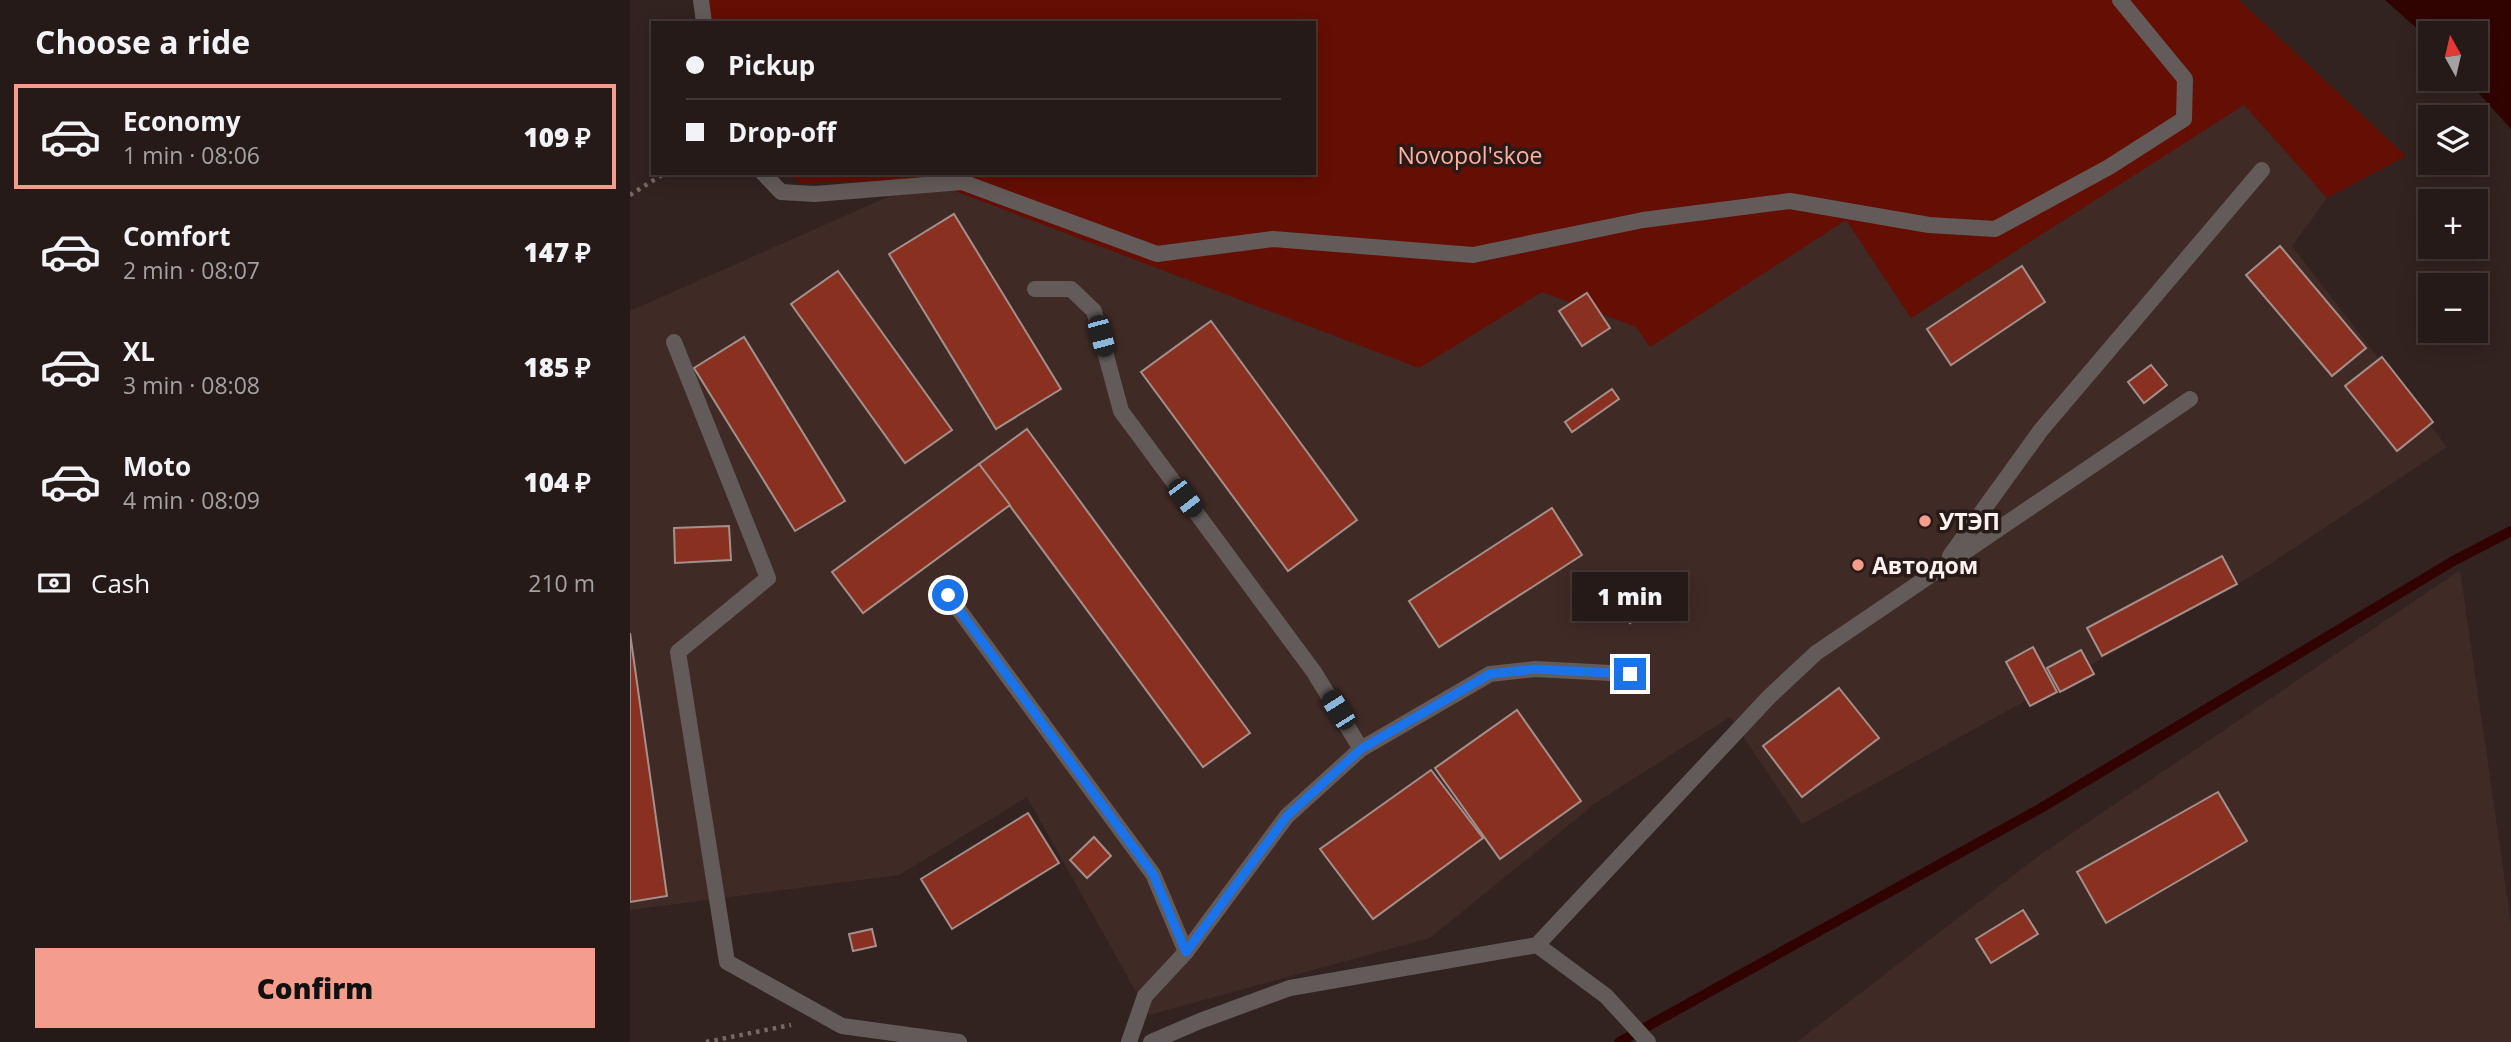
<!DOCTYPE html>
<meta charset="utf-8">
<style>
body{margin:0;font-family:"Open Sans",sans-serif;background:#2e2321;color:#f1f3f6;height:100vh;display:flex;flex-direction:column;font-size:26px;white-space:nowrap}
*{box-sizing:border-box;margin:0}
p{font-size:23px;color:#a4a1a2}
.icon{flex:none;width:38px;height:38px;fill:none;stroke:currentColor;stroke-width:2;stroke-linecap:round;stroke-linejoin:round}
.map{position:relative;flex:1;overflow:hidden}
.details{display:flex;flex-direction:column;background:#261a18;width:630px}
.details>*{flex:none}
.hud{position:absolute;left:21px;top:21px;width:665px;height:154px;border-radius:0px;box-shadow:0 4px 18px #0003,0 0 0 2px #423837;display:grid;align-content:center;height:154px;padding:0 35px;background:#261a18}
.needle{width:46px;rotate:352deg}
.fabs{position:absolute;left:1788px;top:21px;display:grid;gap:14px}
.fabs a{display:grid;place-items:center;width:70px;height:70px;border-radius:0px;background:#261a18;box-shadow:0 4px 18px #0003,0 0 0 2px #423837;font-size:35px}
.end{position:absolute;width:32px;height:32px;margin:-16px;border:9px solid #1a73e8;background:#fff;box-shadow:0 0 0 4px #fff}
.from{border-radius:50%}
.bubble{position:absolute;height:49px;border-radius:0px;background:#261a18;box-shadow:0 4px 18px #0003,0 0 0 2px #423837;font-size:23px;font-weight:800;line-height:49px;text-align:center}
.car{position:absolute;width:21px;height:42px;margin:-21px -10px;border-radius:9px;box-shadow:0 0 5px 2px #0007;background:linear-gradient(#222 24%,#8ab4d8 0 40%,#222 0 76%,#8ab4d8 0 86%,#222 0)}
.hud b{display:flex;align-items:center;gap:24px;height:66px;font-size:26px}
.hud b+b{border-top:2px solid #423837}
.hud i{width:18px;height:18px;background:#f1f3f6}
ul{padding:0;list-style:none}
li{display:flex;align-items:center;gap:21px;height:105px;margin:0 14px 10px;padding:0 21px;border:4px solid transparent;border-radius:0px}
li div{flex:1}
li b{display:block;font-size:26px}
li em{font-style:normal;font-weight:800}
li.current{border-color:#f49d8c}
li>.icon{width:63px;height:63px;stroke-width:1.5}
h2{padding:0 35px;font-size:32px;line-height:84px}
.pay{display:flex;align-items:center;gap:18px;height:77px;padding:0 35px;font-size:26px}
.pay p{margin-inline-start:auto}
.primary-button{display:flex;gap:14px;margin-top:auto;padding:14px 35px}
.primary-button a{flex:1;height:80px;border-radius:0px;background:#f49d8c;color:#111;font-size:28px;font-weight:800;line-height:80px;text-align:center}
main{display:flex;flex:1;min-height:0}
.map>svg:first-child{display:block}
.built{fill:#402a26}
.green{fill:#650e03}
.water{fill:#310300}
.lines{fill:none;stroke-linecap:round;stroke-linejoin:round}
.stream{stroke:#310300;stroke-width:10}
.building{fill:#8a3021;stroke:#a3908c;stroke-width:2}
.path{stroke:#766866;stroke-width:4.5;stroke-dasharray:3.5 5;stroke-linecap:butt}
.service{stroke:#635b5a;stroke-width:16}
.route{stroke:#1a73e8;stroke-width:9}
.poi-dot{fill:#f49d8c;stroke:#281a17;stroke-width:2.5}
.labels{text-anchor:middle;dominant-baseline:central;stroke-width:7;stroke-linejoin:round;paint-order:stroke}
.park-label{font-size:23px;fill:#feb1a2;stroke:#281a17}
.poi-label{font-size:23px;font-weight:bold;fill:#fdf2f0;stroke:#281a17;text-anchor:start}
</style>
<main>
<section class="details">
<h2>Choose a ride</h2>
<ul>
<li class="current"><svg class="icon" aria-label="car" viewBox="0 0 24 24"><path d="M5 17H2v-5l4-1 3-4h7l3 4 3 1v5h-3M9 17h6M6 11h13"/><circle cx="7" cy="17" r="2"/><circle cx="17" cy="17" r="2"/></svg><div><b>Economy</b><p>1 min · 08:06</p></div><em>109 ₽</em></li>
<li><svg class="icon" aria-label="car" viewBox="0 0 24 24"><path d="M5 17H2v-5l4-1 3-4h7l3 4 3 1v5h-3M9 17h6M6 11h13"/><circle cx="7" cy="17" r="2"/><circle cx="17" cy="17" r="2"/></svg><div><b>Comfort</b><p>2 min · 08:07</p></div><em>147 ₽</em></li>
<li><svg class="icon" aria-label="car" viewBox="0 0 24 24"><path d="M5 17H2v-5l4-1 3-4h7l3 4 3 1v5h-3M9 17h6M6 11h13"/><circle cx="7" cy="17" r="2"/><circle cx="17" cy="17" r="2"/></svg><div><b>XL</b><p>3 min · 08:08</p></div><em>185 ₽</em></li>
<li><svg class="icon" aria-label="car" viewBox="0 0 24 24"><path d="M5 17H2v-5l4-1 3-4h7l3 4 3 1v5h-3M9 17h6M6 11h13"/><circle cx="7" cy="17" r="2"/><circle cx="17" cy="17" r="2"/></svg><div><b>Moto</b><p>4 min · 08:09</p></div><em>104 ₽</em></li>
</ul>
<div class="pay"><svg class="icon" aria-label="cash" viewBox="0 0 24 24"><path d="M3 7h18v10H3z"/><circle cx="12" cy="12" r="2"/></svg>Cash<p>210 m</p></div>
<div class="primary-button"><a>Confirm</a></div>
</section>
<div class="map">
<svg width="1881" height="1042" viewBox="0 0 1881 1042">
<rect width="100%" height="100%" fill="#322320"/>
<!-- built -->
<g class="built">
<polygon points="1614,104 1697,198 1662,246 1817,447 1620,577 1172,824 1100,717 967,802 800,938 519,1015 397,797 269,875 0,910 0,311 296,180 961,262 1020,346 1216,219 1281,318"/>
<polygon points="1830,570 1881,923 1881,1042 1167,1042 1410,855"/>
</g>
<!-- green -->
<polygon class="green" points="79,0 1609,0 1776,156 1697,198 1614,105 1281,318 1216,220 1020,347 1006,327 912,292 789,368 296,180 170,183 158,173 684,173 684,23 81,23"/>
<!-- water -->
<polygon class="water" points="1755,0 1881,0 1881,129 1836,79 1846,79 1846,33 1801,33 1801,41"/>
<g class="lines">
<!-- stream -->
<polyline class="stream" points="989,1042 1411,808 1825,560 1881,531"/>
</g>
<!-- building -->
<g class="building">
<polygon points="324,214 431,389 366,429 259,254"/>
<polygon points="1650,246 1736,348 1702,376 1616,275"/>
<polygon points="1392,266 1415,302 1321,365 1297,329"/>
<polygon points="208,271 322,430 275,463 161,304"/>
<polygon points="957,293 980,328 952,346 929,311"/>
<polygon points="581,321 727,520 658,571 511,372"/>
<polygon points="114,337 215,501 165,531 64,368"/>
<polygon points="1752,357 1803,422 1767,451 1715,386"/>
<polygon points="1521,365 1537,385 1514,403 1498,382"/>
<polygon points="982,389 989,399 942,432 935,422"/>
<polygon points="397,429 620,733 573,767 349,464"/>
<polygon points="349,464 380,505 233,613 202,572"/>
<polygon points="922,508 952,555 809,647 779,601"/>
<polygon points="99,526 101,560 45,563 44,528"/>
<polygon points="1592,556 1607,584 1472,656 1457,628"/>
<polygon points="1001,578 1022,608 1000,623 979,593"/>
<polygon points="0,633 37,896 0,902"/>
<polygon points="1403,647 1427,692 1400,706 1376,662"/>
<polygon points="1451,650 1464,674 1430,692 1417,668"/>
<polygon points="1209,688 1249,738 1172,797 1133,746"/>
<polygon points="887,710 951,801 870,859 805,768"/>
<polygon points="801,770 853,838 743,919 690,849"/>
<polygon points="1588,792 1617,841 1476,923 1447,872"/>
<polygon points="398,813 429,863 322,929 291,879"/>
<polygon points="464,837 481,856 457,878 440,860"/>
<polygon points="1393,910 1408,934 1361,963 1346,939"/>
<polygon points="242,929 246,946 223,951 219,934"/>
</g>
<g class="lines">
<!-- path -->
<g class="path">
<polyline points="0,195 35,173"/>
<polyline points="76,1042 161,1025"/>
</g>
<!-- service -->
<g class="service">
<polyline points="71,0 74,23"/>
<polyline points="133,173 151,192 185,194 332,182 527,254 643,239 843,255 1013,220 1160,201 1299,225 1365,229 1479,167 1554,119 1555,79 1490,0"/>
<polyline points="405,289 441,289 464,311 491,411 684,672 731,749"/>
<polyline points="44,342 138,578 48,652 97,962 212,1026 329,1042"/>
<polyline points="1320,556 1411,430 1632,170"/>
<polyline points="318,595 523,874 556,952"/>
<polyline points="907,945 976,996 1018,1042"/>
<polyline points="499,1042 515,996 556,952 657,816 731,749 860,674 905,669 1000,674"/>
<polyline points="521,1042 570,1021 660,988 907,945 1139,697 1186,653 1560,399"/>
</g>
</g>
<g class="lines">
<!-- route -->
<polyline class="route" points="318,595 523,874 556,952 657,816 731,749 860,674 905,669 1000,674"/>
</g>
<!-- markers -->
<g class="poi-dot">
<circle cx="1295" cy="521" r="7"/>
<circle cx="1228" cy="565" r="7"/>
</g>
<g class="labels">
<!-- park labels -->
<g class="park-label">
<text x="840" y="155">Novopol'skoe</text>
</g>
<!-- poi labels -->
<g class="poi-label">
<text x="1309" y="521">УТЭП</text>
<text x="1242" y="565">Автодом</text>
</g>
</g>
</svg>
<div class="fabs">
<a><svg class="needle" viewBox="-14 -14 28 28"><path d="M0-13l5 13h-10z" fill="#e53935"/><path d="M0 13l5-13h-10z" fill="#a4a1a2"/></svg></a>
<a><svg class="icon" aria-label="layers" viewBox="0 0 24 24"><path d="M12 4l9 5-9 5-9-5zM3 14l9 5 9-5"/></svg></a>
<a>+</a>
<a>−</a>
</div>
<i class="end from" style="left:318px;top:595px"></i>
<i class="end" style="left:1000px;top:674px"></i>
<div class="bubble" style="left:942px;top:572px;width:116px">1 min</div>
<i class="car" style="left:471px;top:336px;rotate:165deg"></i>
<i class="car" style="left:555px;top:498px;rotate:143deg"></i>
<i class="car" style="left:708px;top:710px;rotate:328deg"></i>
<div class="hud">
<b><i class="from"></i>Pickup</b>
<b><i></i>Drop-off</b>
</div>
</div>
</main>
